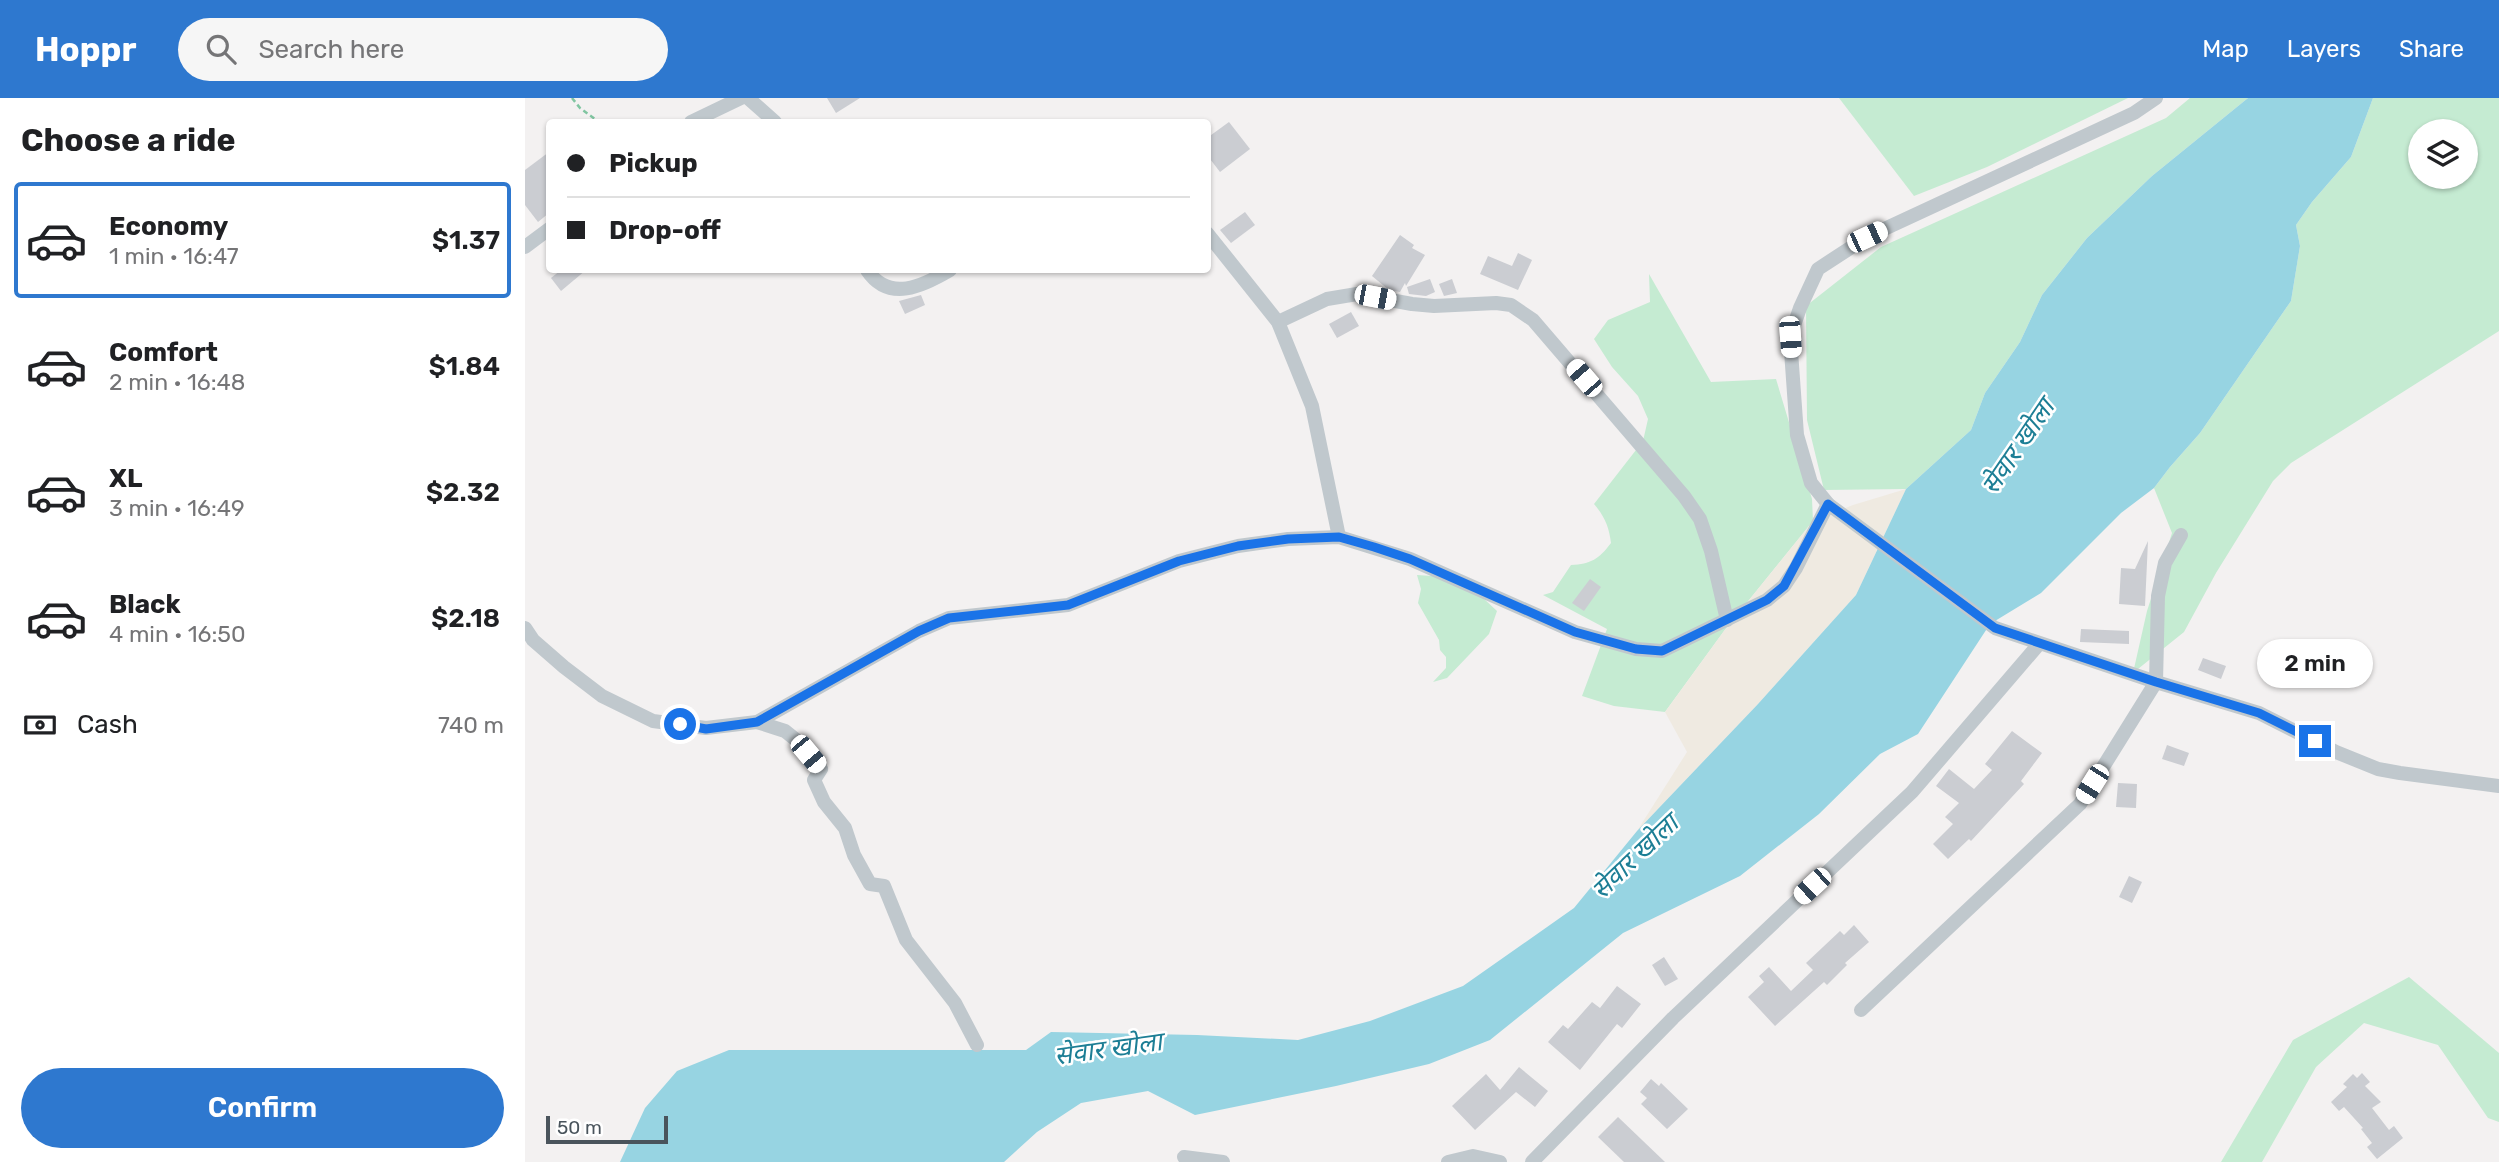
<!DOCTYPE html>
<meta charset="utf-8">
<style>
body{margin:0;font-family:Rubik,"Noto Sans Devanagari",sans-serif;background:#f6f6f6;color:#202124;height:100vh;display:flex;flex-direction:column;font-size:26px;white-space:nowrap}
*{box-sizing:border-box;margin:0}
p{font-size:23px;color:#757577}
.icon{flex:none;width:38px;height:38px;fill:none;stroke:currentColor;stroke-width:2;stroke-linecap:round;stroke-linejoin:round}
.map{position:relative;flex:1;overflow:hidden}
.drawer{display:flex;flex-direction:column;background:#fff;width:525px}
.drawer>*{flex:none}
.guide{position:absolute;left:21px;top:21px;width:665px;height:154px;border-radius:7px;box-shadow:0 2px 5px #0004;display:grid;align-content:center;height:154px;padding:0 21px;background:#fff}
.buttons{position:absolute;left:1883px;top:21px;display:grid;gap:14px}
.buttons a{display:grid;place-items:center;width:70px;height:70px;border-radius:50%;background:#fff;box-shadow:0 2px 5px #0004;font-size:35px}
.scale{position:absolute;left:21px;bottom:18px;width:122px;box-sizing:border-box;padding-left:7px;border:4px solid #4a545c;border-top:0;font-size:19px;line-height:24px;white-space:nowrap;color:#4a545c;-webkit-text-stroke:5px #fff;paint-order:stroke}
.end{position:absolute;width:32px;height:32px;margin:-16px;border:9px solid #1a73e8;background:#fff;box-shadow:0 0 0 4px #fff}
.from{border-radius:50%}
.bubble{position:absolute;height:49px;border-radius:24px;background:#fff;box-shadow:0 2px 5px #0004;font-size:23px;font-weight:600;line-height:49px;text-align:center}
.car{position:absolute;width:21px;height:42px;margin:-21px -10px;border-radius:9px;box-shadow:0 0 5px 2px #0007;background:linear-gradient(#fff 24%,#345 0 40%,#fff 0 76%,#345 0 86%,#fff 0)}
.guide b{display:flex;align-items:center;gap:24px;height:66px;font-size:26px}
.guide b+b{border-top:2px solid #e0e0e0}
.guide i{width:18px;height:18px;background:#202124}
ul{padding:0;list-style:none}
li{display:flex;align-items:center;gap:21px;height:116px;margin:0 14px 10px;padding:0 7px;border:4px solid transparent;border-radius:7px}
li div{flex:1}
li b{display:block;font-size:26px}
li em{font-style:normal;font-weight:600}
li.active{border-color:#2e78cf}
li>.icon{width:63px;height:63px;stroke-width:1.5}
h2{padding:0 21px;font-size:32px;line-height:84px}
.pay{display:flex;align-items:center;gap:18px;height:77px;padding:0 21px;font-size:26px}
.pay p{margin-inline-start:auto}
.primary-button{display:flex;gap:14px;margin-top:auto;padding:14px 21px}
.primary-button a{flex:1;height:80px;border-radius:42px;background:#2e78cf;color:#fff;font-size:28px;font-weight:600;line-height:80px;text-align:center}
header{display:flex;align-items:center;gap:42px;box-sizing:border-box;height:98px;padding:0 35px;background:#2e78cf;color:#fff}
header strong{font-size:33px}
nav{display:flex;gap:38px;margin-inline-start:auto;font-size:24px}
.search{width:490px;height:63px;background:#f6f6f6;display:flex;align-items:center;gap:18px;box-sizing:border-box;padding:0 24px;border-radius:38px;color:#757577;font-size:26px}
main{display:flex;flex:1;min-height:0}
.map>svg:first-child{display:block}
.green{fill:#c5ebd2;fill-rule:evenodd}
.sand{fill:#efeae1}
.water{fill:#97d4e2}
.building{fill:#cbcdd2}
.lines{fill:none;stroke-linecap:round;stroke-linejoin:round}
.path{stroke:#80c5a1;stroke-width:2.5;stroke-dasharray:5 3.5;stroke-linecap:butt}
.minor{stroke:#c0c8cd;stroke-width:14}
.route{stroke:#1a73e8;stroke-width:9}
.labels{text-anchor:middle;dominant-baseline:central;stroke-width:5;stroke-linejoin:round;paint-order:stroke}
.water-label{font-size:26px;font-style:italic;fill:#1c7e95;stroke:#fff}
</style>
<header>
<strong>Hoppr</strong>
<div class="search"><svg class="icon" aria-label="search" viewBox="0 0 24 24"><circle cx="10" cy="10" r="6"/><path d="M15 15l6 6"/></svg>Search here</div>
<nav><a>Map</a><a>Layers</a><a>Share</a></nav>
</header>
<main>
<section class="drawer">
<h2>Choose a ride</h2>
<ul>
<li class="active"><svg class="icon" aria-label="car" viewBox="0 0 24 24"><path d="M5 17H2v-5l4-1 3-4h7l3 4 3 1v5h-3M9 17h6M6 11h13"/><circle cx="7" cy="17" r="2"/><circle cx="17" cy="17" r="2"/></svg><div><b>Economy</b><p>1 min · 16:47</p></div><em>$1.37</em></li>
<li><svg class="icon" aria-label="car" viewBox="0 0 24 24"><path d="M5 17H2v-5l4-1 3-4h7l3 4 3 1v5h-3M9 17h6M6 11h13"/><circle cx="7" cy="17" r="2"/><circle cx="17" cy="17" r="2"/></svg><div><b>Comfort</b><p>2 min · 16:48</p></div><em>$1.84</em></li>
<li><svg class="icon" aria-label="car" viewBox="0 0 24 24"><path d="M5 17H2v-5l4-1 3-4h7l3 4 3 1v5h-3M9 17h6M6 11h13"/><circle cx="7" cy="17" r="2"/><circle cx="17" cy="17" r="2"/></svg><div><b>XL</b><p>3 min · 16:49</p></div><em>$2.32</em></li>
<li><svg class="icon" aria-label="car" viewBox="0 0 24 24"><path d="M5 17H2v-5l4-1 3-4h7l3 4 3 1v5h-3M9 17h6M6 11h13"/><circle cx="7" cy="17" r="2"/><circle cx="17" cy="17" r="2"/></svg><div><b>Black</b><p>4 min · 16:50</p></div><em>$2.18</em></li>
</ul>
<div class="pay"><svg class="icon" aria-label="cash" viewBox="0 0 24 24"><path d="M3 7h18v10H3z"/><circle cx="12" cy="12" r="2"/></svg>Cash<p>740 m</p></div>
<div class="primary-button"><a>Confirm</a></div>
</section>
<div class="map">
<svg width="1974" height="1064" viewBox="0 0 1974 1064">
<rect width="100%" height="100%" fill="#f3f1f1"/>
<!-- green -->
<g class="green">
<polygon points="1314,0 1603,0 1462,69 1389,98"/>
<polygon points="1665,0 1723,0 1627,78 1562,140 1517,197 1495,244 1460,295 1446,332 1381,391 1299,392 1282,322 1281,208 1356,149 1641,20"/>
<path d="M1848,0H1974V233L1766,365L1748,383L1691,475L1659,534L1608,575L1622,513L1647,435L1629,390L1645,369L1675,335L1766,203L1775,148L1771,127L1787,104L1826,59ZM1895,33H1941V79H1895Z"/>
<path d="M1124,176L1186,284L1251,281L1287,401L1288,423L1199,533L1140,614L1089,608L1057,598L1082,531L1018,497L1028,494L1046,467C1066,466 1074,461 1086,445C1084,429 1080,419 1069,406L1118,343L1123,321L1113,298L1087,269L1069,241L1083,222L1125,204Z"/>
<polygon points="892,477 922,479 958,500 972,513 964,536 922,580 908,584 921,570 921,559 915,552 914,542 893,505 896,491"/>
<polygon points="1884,879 1974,955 1974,1024 1963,1020 1913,947 1839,925 1791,969 1737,1064 1696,1064 1768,942"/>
</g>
<!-- sand -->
<polygon class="sand" points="1381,391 1331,497 1233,606 1112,733 1162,654 1140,614 1199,533 1288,423 1328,407"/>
<!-- water -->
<polygon class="water" points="1723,0 1848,0 1826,59 1787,104 1771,127 1775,148 1766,203 1675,335 1645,369 1629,390 1596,415 1516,495 1465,526 1393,636 1355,656 1294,716 1215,778 1098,835 965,942 904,966 811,988 670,1017 623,993 556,1005 512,1034 479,1064 95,1064 120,1010 152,973 204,952 501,952 526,934 672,937 773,942 845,923 938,888 1049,810 1112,733 1233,606 1331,497 1381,391 1446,332 1460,295 1495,244 1517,197 1562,140 1627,78"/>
<!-- building -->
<g class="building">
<polygon points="302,0 335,0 311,15"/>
<polygon points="704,24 725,51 695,74 682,57 682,40"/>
<polygon points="24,54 24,115 13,124 0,107 0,72"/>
<polygon points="720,114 730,127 706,145 695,132"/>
<polygon points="875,137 889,147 887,150 900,157 881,188 880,185 875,194 864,192 847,178"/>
<polygon points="993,155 1007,162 993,192 955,176 963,158 987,168"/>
<polygon points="36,172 61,172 36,193 26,180"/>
<polygon points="905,181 910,194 901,198 884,196 882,189"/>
<polygon points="927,181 932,195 919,198 914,186"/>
<polygon points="396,197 400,207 380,216 374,203"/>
<polygon points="826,214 834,228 812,240 804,226"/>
<polygon points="1623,443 1620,508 1594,506 1596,470 1610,471"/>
<polygon points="1065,481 1076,489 1059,513 1047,505"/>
<polygon points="1556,531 1604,533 1604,546 1555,544"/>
<polygon points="1678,560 1701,568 1696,581 1673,572"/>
<polygon points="1487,633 1517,655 1496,683 1499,686 1446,743 1444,741 1423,761 1408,746 1428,726 1420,719 1434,705 1411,688 1424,671 1449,691 1467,672 1460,666"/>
<polygon points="1642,647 1664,655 1659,668 1637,661"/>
<polygon points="1593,685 1612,686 1611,710 1591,709"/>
<polygon points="1604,778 1617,784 1607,805 1594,799"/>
<polygon points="1329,827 1344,844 1320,865 1322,867 1302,887 1299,884 1250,928 1223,899 1239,884 1234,878 1244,869 1266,893 1288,872 1281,865 1315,833 1319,837"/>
<polygon points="1139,859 1153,881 1140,888 1127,867"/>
<polygon points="1092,888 1116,906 1097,930 1092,926 1055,972 1023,944 1038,927 1043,931 1067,904 1075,910"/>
<polygon points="994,969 1023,993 1010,1009 991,994 950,1032 927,1008 961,976 975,992"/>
<polygon points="1837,975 1845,984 1840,988 1856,1004 1847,1010 1864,1032 1869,1028 1878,1040 1852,1061 1842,1049 1847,1045 1836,1031 1838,1030 1819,1009 1814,1013 1806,1004 1822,989 1818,986 1828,976 1832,980"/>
<polygon points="1126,981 1134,988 1136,985 1163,1011 1142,1031 1116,1006 1122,1000 1115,994"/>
<polygon points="1093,1019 1140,1064 1099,1064 1073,1039"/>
</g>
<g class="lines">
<!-- path -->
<polyline class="path" points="47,0 55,10 74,24"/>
<!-- minor -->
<g class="minor">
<polyline points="223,0 250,24"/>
<polyline points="166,24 216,0"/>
<polyline points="682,135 753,224 787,308 814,439"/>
<polyline points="0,149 24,131"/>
<path d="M342,172C364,205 398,188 425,172"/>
<polyline points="753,224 802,201 832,196 887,206 909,208 971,205 986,207 1008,222 1159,398 1175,421 1186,453 1202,522"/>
<polyline points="1303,406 1286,385 1272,337 1265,239 1275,210 1293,171 1342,139 1609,15 1631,0"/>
<polyline points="0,530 8,542 39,569 77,598 128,623 181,630 232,624 394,533 424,520 543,507 654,463 713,448 763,441 814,439 885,461 1050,534 1111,551 1137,553 1242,502 1259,488 1271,470 1303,406 1470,530 1631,584 1734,615 1811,654 1853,671 1875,675 1974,688"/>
<polyline points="232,624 260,633 270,641 296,671 289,682 299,704 320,730 329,757 345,786 359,788 381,842 430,905 452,947"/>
<polyline points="1336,912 1555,706 1631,584 1633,498 1640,465 1656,437"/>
<polyline points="659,1059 698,1064"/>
<polyline points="923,1064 948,1058 975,1064"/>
<polyline points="1007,1064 1148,920 1387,694 1514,546"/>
</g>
</g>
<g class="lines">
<!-- route -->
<polyline class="route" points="155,626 181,631 232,624 394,533 424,520 543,507 654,463 713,448 763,441 814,439 849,449 885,461 1050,534 1111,551 1137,553 1242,502 1259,488 1303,406 1470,530 1631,584 1734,615 1790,643"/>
</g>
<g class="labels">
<!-- water labels -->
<g class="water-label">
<text transform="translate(1493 349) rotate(-56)">सेवार खोला</text>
<text transform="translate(1110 759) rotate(-44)">सेवार खोला</text>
<text transform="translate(583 951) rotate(-8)">सेवार खोला</text>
</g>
</g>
</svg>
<div class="buttons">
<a><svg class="icon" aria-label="layers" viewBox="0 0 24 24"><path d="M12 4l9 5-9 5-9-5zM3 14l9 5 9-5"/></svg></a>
</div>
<div class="scale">50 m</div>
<i class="end from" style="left:155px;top:626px"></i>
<i class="end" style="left:1790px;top:643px"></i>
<div class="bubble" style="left:1732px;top:541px;width:116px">2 min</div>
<i class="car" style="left:1342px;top:139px;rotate:65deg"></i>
<i class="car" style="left:850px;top:199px;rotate:101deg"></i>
<i class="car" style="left:1265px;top:239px;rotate:176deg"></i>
<i class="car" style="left:1059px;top:280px;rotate:319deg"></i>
<i class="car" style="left:283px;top:656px;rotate:140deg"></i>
<i class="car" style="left:1567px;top:686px;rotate:212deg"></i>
<i class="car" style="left:1287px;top:788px;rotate:227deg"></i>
<div class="guide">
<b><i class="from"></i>Pickup</b>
<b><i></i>Drop-off</b>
</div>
</div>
</main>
